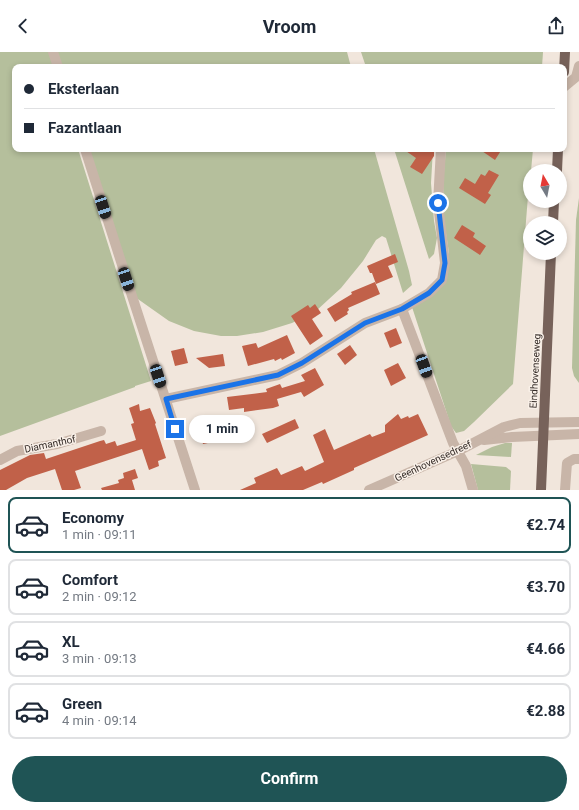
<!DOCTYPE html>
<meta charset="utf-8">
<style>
body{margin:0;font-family:Roboto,sans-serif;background:#f2f2f3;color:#1f2937;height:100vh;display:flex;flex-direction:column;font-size:15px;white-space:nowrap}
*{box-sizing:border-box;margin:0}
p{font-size:13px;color:#747a83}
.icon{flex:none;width:22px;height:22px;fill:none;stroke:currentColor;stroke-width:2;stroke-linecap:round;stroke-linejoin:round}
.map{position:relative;height:438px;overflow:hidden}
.sheet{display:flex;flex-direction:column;background:#fff;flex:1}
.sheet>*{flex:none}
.banner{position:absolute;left:12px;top:12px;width:555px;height:88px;border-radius:8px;box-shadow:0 2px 6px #0003;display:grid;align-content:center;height:88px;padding:0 12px;background:#fff}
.needle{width:26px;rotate:350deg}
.tools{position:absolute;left:523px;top:112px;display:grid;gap:8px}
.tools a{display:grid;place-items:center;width:44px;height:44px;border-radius:50%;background:#fff;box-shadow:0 2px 6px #0003;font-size:20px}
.end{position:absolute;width:18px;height:18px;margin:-9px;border:5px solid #1a73e8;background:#fff;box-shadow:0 0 0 2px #fff}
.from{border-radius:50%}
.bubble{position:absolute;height:28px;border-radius:14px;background:#fff;box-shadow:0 2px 6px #0003;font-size:13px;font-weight:700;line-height:28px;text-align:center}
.car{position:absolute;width:12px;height:24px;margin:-12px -6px;border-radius:5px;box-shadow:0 0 3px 1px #0007;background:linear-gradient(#222 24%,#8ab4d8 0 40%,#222 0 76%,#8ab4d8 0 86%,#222 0)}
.banner b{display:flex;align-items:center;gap:14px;height:38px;font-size:15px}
.banner b+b{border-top:1px solid #e0e1e3}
.banner i{width:10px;height:10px;background:#1f2937}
ul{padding:7px 0 0;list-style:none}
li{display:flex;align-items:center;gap:12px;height:56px;margin:0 8px 6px;padding:0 4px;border:2px solid #e0e1e3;border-radius:8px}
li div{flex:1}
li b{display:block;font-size:15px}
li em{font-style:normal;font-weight:700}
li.on{border-color:#1f5455}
li>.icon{width:36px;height:36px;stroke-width:1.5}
.action{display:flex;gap:8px;margin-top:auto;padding:8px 12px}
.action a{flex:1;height:46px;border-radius:24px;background:#1f5455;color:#fff;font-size:16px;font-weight:700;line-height:46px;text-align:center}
header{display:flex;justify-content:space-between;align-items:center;height:52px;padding:0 12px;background:#fff;font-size:18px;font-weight:700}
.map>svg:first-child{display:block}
.green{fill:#b5bf9c}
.building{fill:#c16149}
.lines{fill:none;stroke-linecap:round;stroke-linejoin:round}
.minor{stroke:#c8b5a8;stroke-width:10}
.major{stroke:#77625a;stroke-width:10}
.route{stroke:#1a73e8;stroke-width:5}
.labels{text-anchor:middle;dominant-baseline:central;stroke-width:3;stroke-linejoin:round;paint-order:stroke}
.street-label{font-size:10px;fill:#352c28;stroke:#f9f0e8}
</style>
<header><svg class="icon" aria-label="back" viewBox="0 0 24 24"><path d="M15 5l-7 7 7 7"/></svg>Vroom<svg class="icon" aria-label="share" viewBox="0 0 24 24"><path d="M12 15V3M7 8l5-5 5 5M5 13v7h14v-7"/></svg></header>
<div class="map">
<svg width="579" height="438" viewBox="0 0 579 438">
<rect width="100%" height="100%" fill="#f1e6dc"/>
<!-- green -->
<g class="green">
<polygon points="0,0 347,0 351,15 15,15 15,97 78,97 151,329 135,334 135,335 0,384"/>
<polygon points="361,0 543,0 542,15 366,15"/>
<polygon points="92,97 374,97 409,219 412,233 403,241 386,186 382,184 376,188 363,209 341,236 316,259 292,271 263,280 237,284 221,284 194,279 169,269 135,245 90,100"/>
<polygon points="394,97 433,97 431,131 434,169 437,186 434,202 429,207"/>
<polygon points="446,97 533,97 531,119 530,119 513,332 474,370 464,379 456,381 451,374 411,252 447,225 449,201 444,168 443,130"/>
<polygon points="579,146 579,331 574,324 572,316 576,168"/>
<polygon points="505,391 512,391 511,405 476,403 492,395"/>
<polygon points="471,412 506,415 511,419 510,438 478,438"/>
</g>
<!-- building -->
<g class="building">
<polygon points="403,97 434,97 434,104 422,122 410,115 416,106"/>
<polygon points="479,97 502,97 495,108"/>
<polygon points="489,118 499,123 488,141 491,143 485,152 459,136 465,126 475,132 481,122 485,124"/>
<polygon points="462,173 475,181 473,185 486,194 480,203 454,186"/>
<polygon points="395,202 398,210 388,214 393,225 376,232 372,221 370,221 367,214"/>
<polygon points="375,230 380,242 348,256 349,258 347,260 348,262 335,270 327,257 352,242 351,240"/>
<polygon points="315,252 321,261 312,267 323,284 310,293 291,264 308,253 310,256"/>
<polygon points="396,276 402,291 390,296 384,281"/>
<polygon points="287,283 295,301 282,308 281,306 275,309 274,307 248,314 242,294 256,291 258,296"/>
<polygon points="350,293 357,303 345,313 337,302"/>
<polygon points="184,296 188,311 175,314 171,299"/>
<polygon points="223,302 225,314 209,316 196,306"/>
<polygon points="398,311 406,326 391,334 384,318"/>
<polygon points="315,316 324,333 304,345 301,340 277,347 279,354 273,356 244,360 244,356 229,358 227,345 267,340 266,337 280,332 282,336 305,329 301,323"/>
<polygon points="139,352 140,359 150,356 156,371 155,372 166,406 158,409 159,414 149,418 142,397 75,419 81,436 74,438 62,438 55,417 27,426 6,438 0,438 0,418 30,403 44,401 46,407 100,389 104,388 106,392 115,389 117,394 136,388 131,372 134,371 129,356"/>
<polygon points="398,362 401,367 408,364 409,366 418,362 428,383 354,416 354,418 323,432 322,430 303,438 240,438 256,431 254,426 277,416 281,423 302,414 305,419 324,410 313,383 325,377 334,398 370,382 372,385 385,380 385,373"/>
<polygon points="209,364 210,368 215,367 218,378 241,375 242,384 203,392 196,367"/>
<polygon points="295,367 299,376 267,391 262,382"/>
<polygon points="135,417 138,426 132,428 135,438 102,438 101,436 119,431 118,428 124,426 123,421"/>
</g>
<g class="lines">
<!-- minor -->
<g class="minor">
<polyline points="53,0 58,15"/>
<polyline points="564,35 576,25 579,14"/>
<path d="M85,97C121,211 158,324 195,438"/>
<polyline points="402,257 453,391 466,414 473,438"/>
<polyline points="166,347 278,323 302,311 365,271 402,257 429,241 442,228 445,211 438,151 441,97"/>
<polyline points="484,388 512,385 579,382"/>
<polyline points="0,408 17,399 57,392 101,379"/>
<polyline points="369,438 458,399 504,375 520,371 579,370"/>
<polyline points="565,438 567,411 574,407 579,407"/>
</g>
<!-- major -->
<g class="major">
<polyline points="564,20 565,0"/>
<polyline points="557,119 558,97"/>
<polyline points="553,171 554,149"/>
<polyline points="541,438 551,201"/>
</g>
</g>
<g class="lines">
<!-- route -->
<polyline class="route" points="175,377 166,347 278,323 302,311 365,271 402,257 429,241 442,228 445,211 438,151"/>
</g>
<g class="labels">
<!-- street labels -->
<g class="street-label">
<text transform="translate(535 319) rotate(-87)">Eindhovenseweg</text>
<text transform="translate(50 392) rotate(-12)">Diamanthof</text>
<text transform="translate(433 409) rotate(-25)">Geenhovensedreef</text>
</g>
</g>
</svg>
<div class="tools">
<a><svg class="needle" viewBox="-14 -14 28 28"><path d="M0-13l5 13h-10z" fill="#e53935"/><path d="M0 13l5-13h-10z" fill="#747a83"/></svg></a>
<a><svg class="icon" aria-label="layers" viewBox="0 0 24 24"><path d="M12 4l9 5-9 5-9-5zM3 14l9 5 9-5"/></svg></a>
</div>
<i class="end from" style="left:438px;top:151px"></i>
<i class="end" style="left:175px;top:377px"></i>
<div class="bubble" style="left:189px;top:363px;width:66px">1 min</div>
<i class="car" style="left:103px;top:155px;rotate:162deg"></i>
<i class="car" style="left:126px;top:227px;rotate:162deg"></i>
<i class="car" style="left:424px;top:314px;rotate:160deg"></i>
<i class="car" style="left:158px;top:324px;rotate:162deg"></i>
<div class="banner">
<b><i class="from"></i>Eksterlaan</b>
<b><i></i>Fazantlaan</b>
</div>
</div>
<section class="sheet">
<ul>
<li class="on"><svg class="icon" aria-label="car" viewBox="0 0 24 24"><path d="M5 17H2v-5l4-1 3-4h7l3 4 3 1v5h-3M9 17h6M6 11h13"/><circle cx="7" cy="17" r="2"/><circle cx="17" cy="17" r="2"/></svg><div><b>Economy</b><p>1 min · 09:11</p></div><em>€2.74</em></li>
<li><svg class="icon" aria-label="car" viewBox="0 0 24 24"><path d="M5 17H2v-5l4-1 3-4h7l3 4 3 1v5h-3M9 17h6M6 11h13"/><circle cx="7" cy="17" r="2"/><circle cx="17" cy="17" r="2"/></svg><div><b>Comfort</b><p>2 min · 09:12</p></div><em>€3.70</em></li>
<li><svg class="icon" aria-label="car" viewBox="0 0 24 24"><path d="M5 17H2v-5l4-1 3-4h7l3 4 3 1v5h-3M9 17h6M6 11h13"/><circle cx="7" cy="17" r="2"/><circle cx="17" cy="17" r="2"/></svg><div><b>XL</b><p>3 min · 09:13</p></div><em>€4.66</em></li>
<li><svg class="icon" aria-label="car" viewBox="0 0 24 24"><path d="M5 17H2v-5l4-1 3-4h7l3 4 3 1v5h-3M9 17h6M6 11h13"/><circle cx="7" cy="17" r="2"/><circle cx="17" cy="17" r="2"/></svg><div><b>Green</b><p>4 min · 09:14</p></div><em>€2.88</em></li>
</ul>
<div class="action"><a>Confirm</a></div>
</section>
